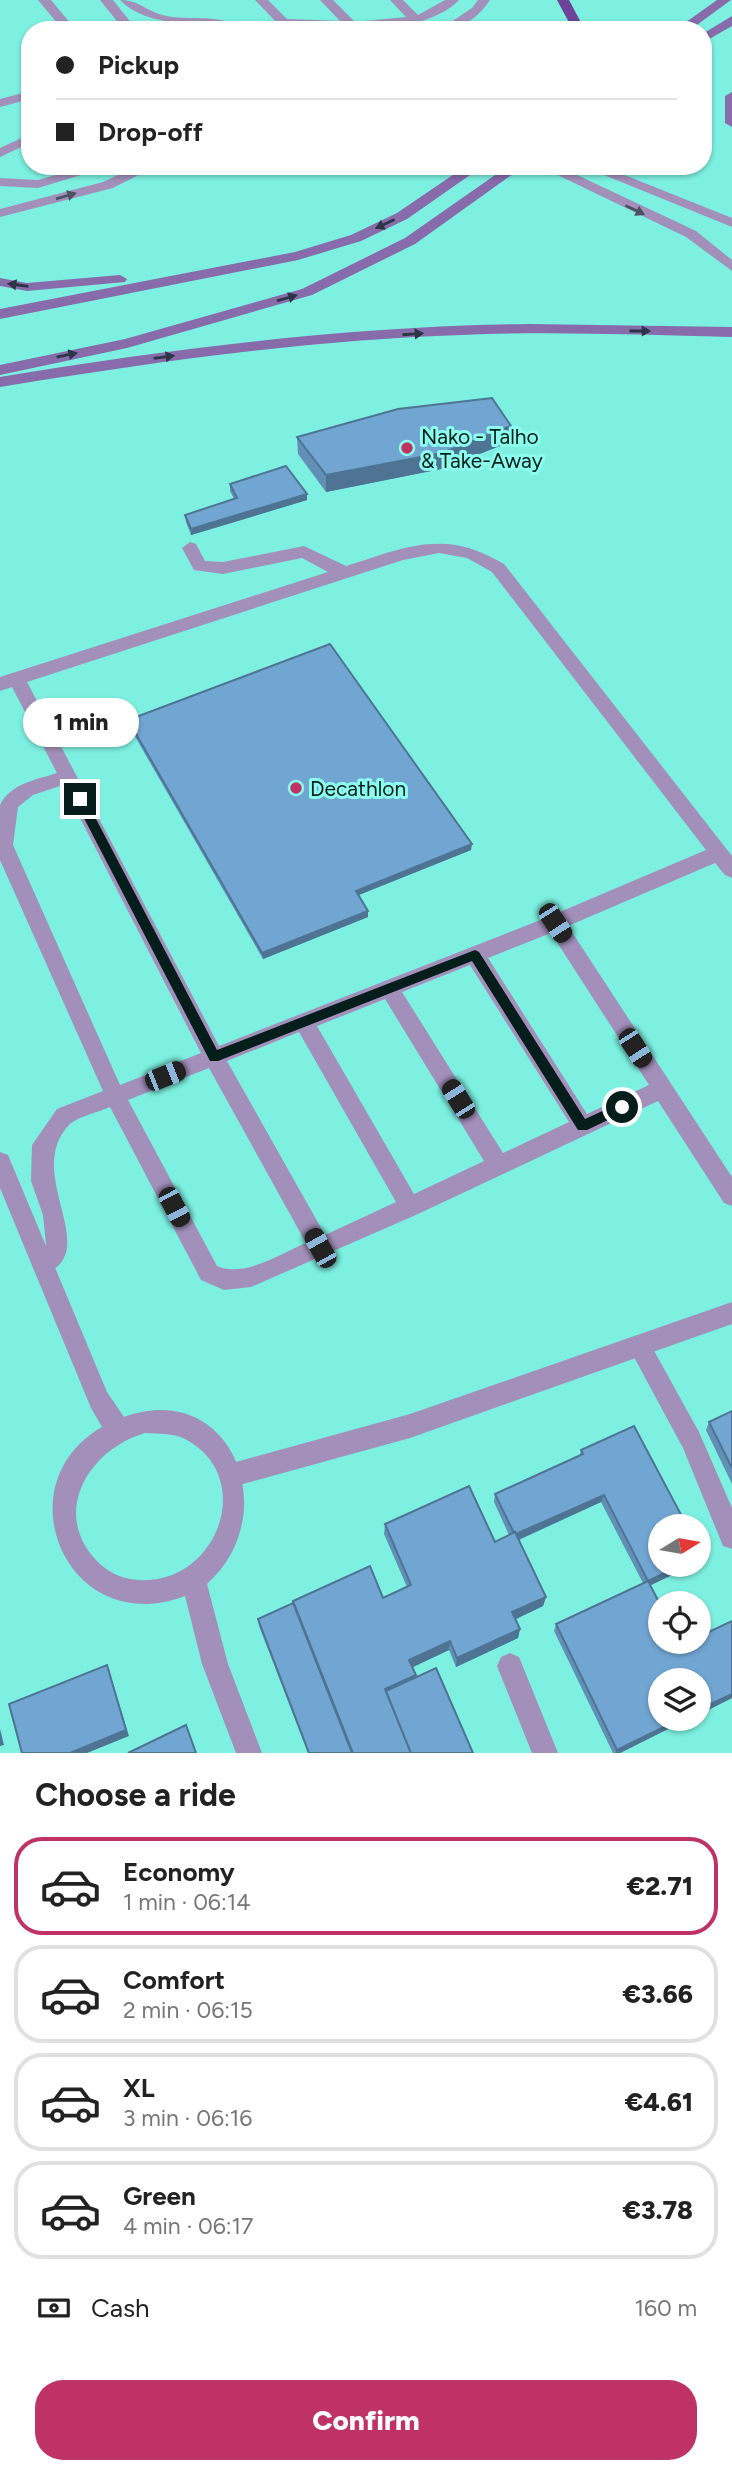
<!DOCTYPE html>
<meta charset="utf-8">
<style>
body{margin:0;font-family:Figtree,sans-serif;background:#f6f6f6;color:#222;height:100vh;display:flex;flex-direction:column;font-size:26px;white-space:nowrap}
*{box-sizing:border-box;margin:0}
p{font-size:23px;color:#767676}
.icon{flex:none;width:38px;height:38px;fill:none;stroke:currentColor;stroke-width:2;stroke-linecap:round;stroke-linejoin:round}
.map{position:relative;height:1753px;overflow:hidden}
.sheet{display:flex;flex-direction:column;background:#fff;flex:1}
.sheet>*{flex:none}
.guide{position:absolute;left:21px;top:21px;width:691px;height:154px;border-radius:28px;box-shadow:0 2px 5px #0004;display:grid;align-content:center;height:154px;padding:0 35px;background:#fff}
.needle{width:46px;rotate:79deg}
.controls{position:absolute;left:648px;top:1514px;display:grid;gap:14px}
.controls a{display:grid;place-items:center;width:63px;height:63px;border-radius:50%;background:#fff;box-shadow:0 2px 5px #0004;font-size:35px}
.end{position:absolute;width:32px;height:32px;margin:-16px;border:9px solid #051e1b;background:#fff;box-shadow:0 0 0 4px #fff}
.from{border-radius:50%}
.bubble{position:absolute;height:49px;border-radius:24px;background:#fff;box-shadow:0 2px 5px #0004;font-size:23px;font-weight:800;line-height:49px;text-align:center}
.car{position:absolute;width:21px;height:42px;margin:-21px -10px;border-radius:9px;box-shadow:0 0 5px 2px #0007;background:linear-gradient(#222 24%,#8ab4d8 0 40%,#222 0 76%,#8ab4d8 0 86%,#222 0)}
.guide b{display:flex;align-items:center;gap:24px;height:66px;font-size:26px}
.guide b+b{border-top:2px solid #e0e0e0}
.guide i{width:18px;height:18px;background:#222}
ul{padding:0;list-style:none}
li{display:flex;align-items:center;gap:21px;height:98px;margin:0 14px 10px;padding:0 21px;border:4px solid #e0e0e0;border-radius:28px}
li div{flex:1}
li b{display:block;font-size:26px}
li em{font-style:normal;font-weight:800}
li.on{border-color:#bf3264}
li>.icon{width:63px;height:63px;stroke-width:1.5}
h2{padding:0 35px;font-size:32px;line-height:84px}
.pay{display:flex;align-items:center;gap:18px;height:77px;padding:0 35px;font-size:26px}
.pay p{margin-inline-start:auto}
.primary-button{display:flex;gap:14px;margin-top:auto;padding:14px 35px}
.primary-button a{flex:1;height:80px;border-radius:28px;background:#bf3264;color:#fff;font-size:28px;font-weight:800;line-height:80px;text-align:center}
.map>svg:first-child{display:block}
.lines{fill:none;stroke-linecap:round;stroke-linejoin:round}
.service{fill:#a290bb;fill-rule:evenodd}
.minor{fill:#a290bb;fill-rule:evenodd}
.tertiary{fill:#a290bb;fill-rule:evenodd}
.secondary{fill:#886bab;fill-rule:evenodd}
.trunk{fill:#6d4498;fill-rule:evenodd}
.wall{fill:#618fb5}
.shaded-wall{fill:#4f7493}
.building{fill:#71a6d2;stroke:#4f7493;stroke-width:2}
.oneway{fill:#4c5163}
.oneway2{fill:#2c3546}
.route{fill:#051e1b}
.poi-dot{fill:#bf3264;stroke:#8bfeee;stroke-width:2.5}
.labels{text-anchor:middle;dominant-baseline:central;stroke-width:6;stroke-linejoin:round;paint-order:stroke}
.poi-label{font-size:21px;fill:#051e1b;stroke:#8bfeee;text-anchor:start}
</style>
<div class="map">
<svg width="732" height="1753" viewBox="0 0 732 1753">
<rect width="100%" height="100%" fill="#7df0e1"/>
<g class="lines">
<!-- service -->
<g class="service">
<polygon points="38,0 51,0 76,30 63,30"/>
<polygon points="100,0 113,0 137,30 124,30"/>
<path d="M120,0C136,0 142,7 156,13C184,24 218,10 243,30C223,30 207,25 187,28C164,18 141,21 120,0Z"/>
<path d="M255,0H268L287,19L340,21L320,0H333L355,22L406,17L390,0H403L418,15L445,0H459C426,36 324,35 279,25Z"/>
<path d="M478,0H490C478,18 461,30 439,30L472,8Z"/>
<polygon points="30,91 30,99 0,107 0,99"/>
<polygon points="30,134 30,143 0,157 0,148"/>
<path d="M190,542L196,544L205,561L223,562L304,546L346,566C406,547 445,528 504,564L732,856V878L725,875L715,863L568,926L732,1177V1206L724,1203L658,1101L418,1214L251,1287L224,1290L201,1280L110,1107C99,1112 79,1116 70,1124C21,1173 106,1251 43,1275L35,1272L32,1265L46,1244L43,1215L31,1181L32,1145L57,1109L103,1091L0,860V805C11,783 36,780 57,773L12,687L0,691V677L328,572L302,558L223,574L194,570L182,548ZM439,553L467,558L492,572L706,850L548,917L219,1046L27,682L403,560ZM63,785L201,1053L120,1085L13,845L18,807L33,795ZM551,933L649,1085L587,1114L488,958ZM470,965L569,1122L503,1153L402,992ZM385,999L484,1161L414,1194L317,1026ZM299,1032L396,1202L325,1235L227,1061ZM209,1068L306,1243C280,1254 244,1278 217,1266L128,1100Z"/>
<polygon points="732,1302 732,1324 410,1438 232,1487 224,1483 220,1475 224,1467 232,1463 410,1414"/>
</g>
<!-- minor -->
<g class="minor">
<path d="M0,1152L8,1155L107,1392L124,1417C232,1378 285,1514 207,1584L228,1664L262,1753H236L202,1664L185,1596C68,1641 1,1485 102,1427L91,1408L0,1188ZM145,1433C158,1434 175,1433 187,1440C257,1479 216,1585 139,1580C124,1579 111,1574 100,1564C49,1516 87,1450 145,1433Z"/>
<polygon points="639,1335 647,1338 699,1432 732,1508 732,1549 723,1546 683,1448 628,1346 631,1338"/>
<polygon points="510,1653 519,1657 558,1753 532,1753 497,1666 501,1657"/>
</g>
<!-- tertiary -->
<g class="tertiary">
<polygon points="88,166 111,166 38,188 0,186 0,178 38,180"/>
<polygon points="137,166 156,166 113,188 0,217 0,209 103,182"/>
<polygon points="539,166 558,166 696,231 732,260 732,271 686,237"/>
<polygon points="582,166 602,166 732,218 732,227"/>
</g>
<!-- secondary -->
<g class="secondary">
<polygon points="717,0 731,0 690,30 675,30"/>
<polygon points="732,16 732,26 704,42 704,33"/>
<polygon points="732,92 732,127 725,123 725,96"/>
<polygon points="466,166 483,166 407,219 361,241 298,260 0,319 0,309 295,252 351,235 397,213"/>
<polygon points="508,166 524,166 415,244 312,295 127,348 0,375 0,365 125,339 302,289 405,238"/>
<polygon points="120,275 127,279 125,282 27,291 0,286 0,278 27,283"/>
<path d="M530,324L732,327V337C642,335 552,331 462,335C307,340 153,362 0,387V377C175,348 352,326 530,324Z"/>
</g>
<!-- trunk -->
<polygon class="trunk" points="557,0 569,0 585,30 573,30"/>
</g>
<!-- wall -->
<g class="wall">
<polygon points="297,437 510,442 441,469 326,492 298,454"/>
<polygon points="230,484 307,494 307,500 191,535 186,522 185,515 234,499 230,491"/>
<polygon points="128,720 471,850 359,895 368,911 368,917 263,959 129,726"/>
<polygon points="732,1411 732,1484 706,1430 709,1422"/>
<polygon points="581,1450 660,1564 695,1564 650,1585 681,1645 732,1621 732,1698 698,1715 698,1680 660,1718 690,1718 620,1753 613,1753 554,1631 556,1624 643,1583 601,1502 519,1540 546,1597 543,1606 515,1619 520,1629 518,1638 456,1667 449,1650 412,1667 415,1677 473,1753 308,1753 259,1626 258,1619 293,1603 293,1601 383,1598 407,1587 384,1534 385,1524 495,1542 509,1535 494,1502 495,1494 580,1456"/>
</g>
<!-- shaded-wall -->
<g class="shaded-wall">
<polygon points="511,426 510,442 441,469 326,492 326,475"/>
<polygon points="307,494 307,500 191,535 191,529"/>
<polygon points="472,844 471,850 356,896 356,891"/>
<polygon points="368,911 368,917 263,959 262,953"/>
<polygon points="604,1495 601,1502 513,1542 514,1535"/>
<polygon points="683,1564 695,1564 645,1588 648,1581"/>
<polygon points="546,1597 543,1606 510,1622 512,1612"/>
<polygon points="520,1629 518,1638 456,1667 457,1658"/>
<polygon points="450,1641 449,1650 409,1669 409,1660"/>
<polygon points="107,1665 129,1736 87,1753 70,1753"/>
<polygon points="416,1675 415,1683 385,1691 385,1689"/>
<polygon points="732,1694 732,1698 698,1715 698,1710"/>
<polygon points="682,1718 690,1718 620,1753 616,1753 617,1750"/>
<polygon points="0,1729 4,1745 0,1746"/>
</g>
<!-- building -->
<g class="building">
<polygon points="492,398 511,426 442,453 326,475 297,437 398,409"/>
<polygon points="286,466 307,494 191,529 185,515 237,498 230,484"/>
<polygon points="330,644 472,844 356,891 368,911 262,953 128,720"/>
<polygon points="732,1411 732,1468 709,1422"/>
<polygon points="634,1426 687,1526 660,1526 660,1564 683,1564 648,1581 604,1495 516,1534 515,1532 514,1533 495,1494 583,1454 581,1450"/>
<polygon points="469,1486 495,1542 515,1532 546,1597 512,1612 520,1629 457,1658 450,1641 409,1660 416,1675 385,1689 411,1753 353,1753 293,1601 370,1566 383,1598 411,1585 385,1524"/>
<polygon points="698,1547 702,1555 698,1557"/>
<polygon points="648,1581 660,1604 660,1642 679,1642 681,1645 689,1642 698,1642 698,1637 732,1621 732,1694 698,1710 698,1680 660,1680 660,1718 682,1718 617,1750 556,1624"/>
<polygon points="293,1603 352,1753 309,1753 258,1619"/>
<polygon points="107,1665 126,1730 70,1753 22,1753 9,1704"/>
<polygon points="436,1668 473,1753 411,1753 386,1691"/>
<polygon points="186,1725 196,1753 128,1753"/>
</g>
<!-- one-way arrows -->
<defs><path id="oneway-solid" d="M-6-.8H1V-3.2L6.5 0L1 3.2V.8H-6Z" transform="scale(1.75)"/></defs>
<g class="oneway">
<use href="#oneway-solid" transform="translate(66 196) rotate(-16)"/>
<use href="#oneway-solid" transform="translate(635 210) rotate(26)"/>
</g>
<g class="oneway2">
<use href="#oneway-solid" transform="translate(385 224) rotate(155)"/>
<use href="#oneway-solid" transform="translate(18 285) rotate(-172)"/>
<use href="#oneway-solid" transform="translate(287 298) rotate(-16)"/>
<use href="#oneway-solid" transform="translate(640 331)"/>
<use href="#oneway-solid" transform="translate(413 334) rotate(-4)"/>
<use href="#oneway-solid" transform="translate(67 355) rotate(-12)"/>
<use href="#oneway-solid" transform="translate(164 357) rotate(-7)"/>
</g>
<!-- route -->
<polygon class="route" points="80,795 84,796 217,1050 475,950 479,952 585,1119 622,1102 629,1107 627,1111 587,1130 578,1130 472,961 218,1061 210,1061 74,799"/>
<!-- markers -->
<g class="poi-dot">
<circle cx="407" cy="448" r="7"/>
<circle cx="296" cy="788" r="7"/>
</g>
<g class="labels">
<!-- poi labels -->
<g class="poi-label">
<text x="421" y="436">Nako - Talho<tspan x="421" dy="24">&amp; Take-Away</tspan></text>
<text x="310" y="788">Decathlon</text>
</g>
</g>
</svg>
<div class="controls">
<a><svg class="needle" viewBox="-14 -14 28 28"><path d="M0-13l5 13h-10z" fill="#e53935"/><path d="M0 13l5-13h-10z" fill="#767676"/></svg></a>
<a><svg class="icon" aria-label="locate" viewBox="0 0 24 24"><circle cx="12" cy="12" r="6"/><path d="M12 2v4M12 18v4M2 12h4M18 12h4"/></svg></a>
<a><svg class="icon" aria-label="layers" viewBox="0 0 24 24"><path d="M12 4l9 5-9 5-9-5zM3 14l9 5 9-5"/></svg></a>
</div>
<i class="end from" style="left:622px;top:1107px"></i>
<i class="end" style="left:80px;top:799px"></i>
<div class="bubble" style="left:23px;top:698px;width:116px">1 min</div>
<i class="car" style="left:555px;top:923px;rotate:147deg"></i>
<i class="car" style="left:635px;top:1048px;rotate:147deg"></i>
<i class="car" style="left:165px;top:1076px;rotate:68deg"></i>
<i class="car" style="left:458px;top:1099px;rotate:328deg"></i>
<i class="car" style="left:174px;top:1207px;rotate:152deg"></i>
<i class="car" style="left:320px;top:1248px;rotate:331deg"></i>
<div class="guide">
<b><i class="from"></i>Pickup</b>
<b><i></i>Drop-off</b>
</div>
</div>
<section class="sheet">
<h2>Choose a ride</h2>
<ul>
<li class="on"><svg class="icon" aria-label="car" viewBox="0 0 24 24"><path d="M5 17H2v-5l4-1 3-4h7l3 4 3 1v5h-3M9 17h6M6 11h13"/><circle cx="7" cy="17" r="2"/><circle cx="17" cy="17" r="2"/></svg><div><b>Economy</b><p>1 min · 06:14</p></div><em>€2.71</em></li>
<li><svg class="icon" aria-label="car" viewBox="0 0 24 24"><path d="M5 17H2v-5l4-1 3-4h7l3 4 3 1v5h-3M9 17h6M6 11h13"/><circle cx="7" cy="17" r="2"/><circle cx="17" cy="17" r="2"/></svg><div><b>Comfort</b><p>2 min · 06:15</p></div><em>€3.66</em></li>
<li><svg class="icon" aria-label="car" viewBox="0 0 24 24"><path d="M5 17H2v-5l4-1 3-4h7l3 4 3 1v5h-3M9 17h6M6 11h13"/><circle cx="7" cy="17" r="2"/><circle cx="17" cy="17" r="2"/></svg><div><b>XL</b><p>3 min · 06:16</p></div><em>€4.61</em></li>
<li><svg class="icon" aria-label="car" viewBox="0 0 24 24"><path d="M5 17H2v-5l4-1 3-4h7l3 4 3 1v5h-3M9 17h6M6 11h13"/><circle cx="7" cy="17" r="2"/><circle cx="17" cy="17" r="2"/></svg><div><b>Green</b><p>4 min · 06:17</p></div><em>€3.78</em></li>
</ul>
<div class="pay"><svg class="icon" aria-label="cash" viewBox="0 0 24 24"><path d="M3 7h18v10H3z"/><circle cx="12" cy="12" r="2"/></svg>Cash<p>160 m</p></div>
<div class="primary-button"><a>Confirm</a></div>
</section>
